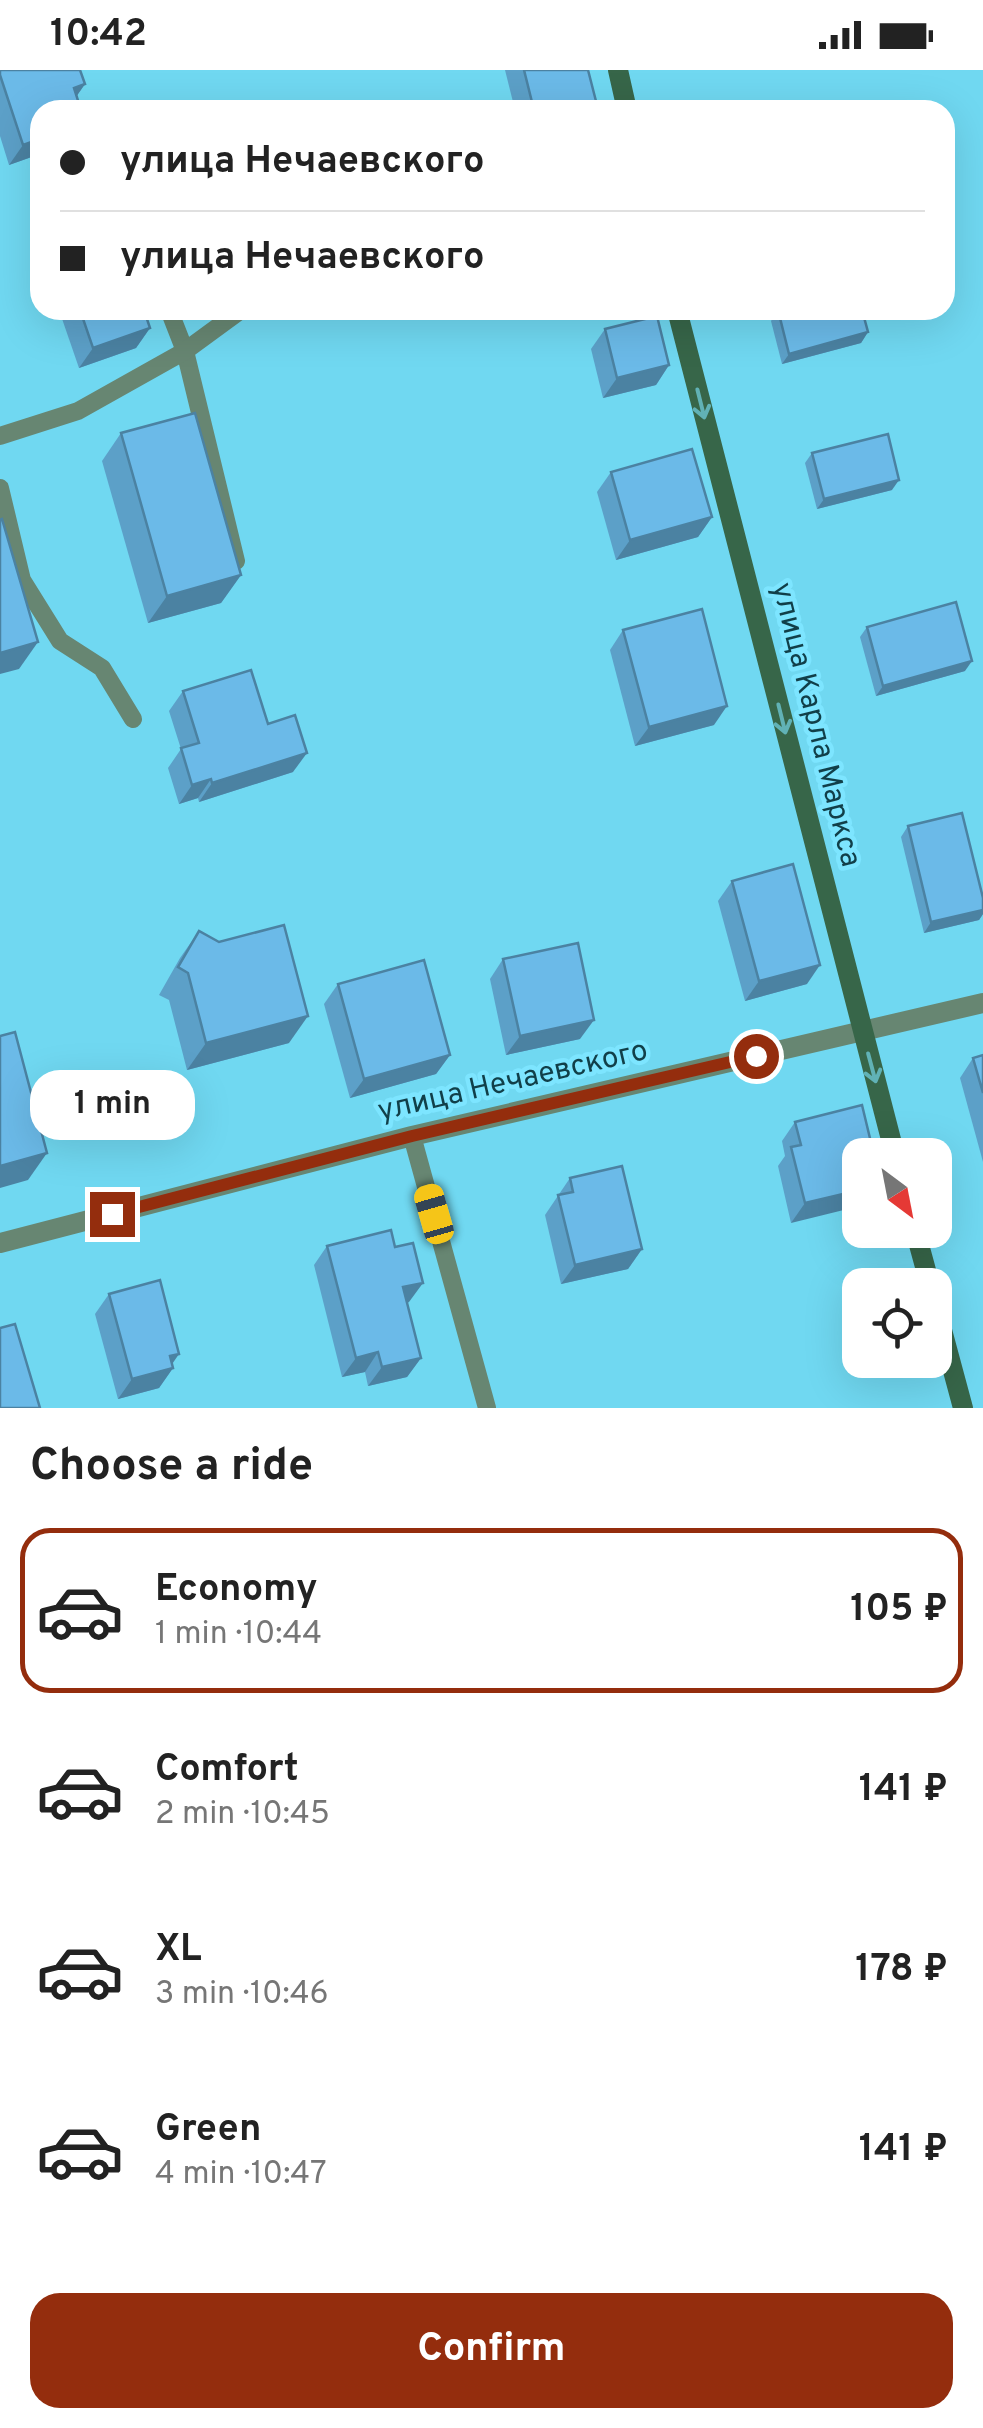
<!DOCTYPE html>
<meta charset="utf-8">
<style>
body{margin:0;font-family:Overpass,sans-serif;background:#f2f2f2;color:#222;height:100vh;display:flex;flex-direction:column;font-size:38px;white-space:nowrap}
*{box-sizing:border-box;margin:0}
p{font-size:32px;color:#767676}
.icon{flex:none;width:55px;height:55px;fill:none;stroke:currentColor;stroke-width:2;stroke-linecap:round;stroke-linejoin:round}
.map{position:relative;height:1338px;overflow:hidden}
.sheet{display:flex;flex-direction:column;background:#fff;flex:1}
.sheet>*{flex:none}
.banner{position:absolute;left:30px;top:30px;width:925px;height:220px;border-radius:30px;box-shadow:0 10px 40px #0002;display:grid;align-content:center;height:220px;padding:0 30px;background:#fff}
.needle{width:65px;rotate:148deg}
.fabs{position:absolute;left:842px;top:1068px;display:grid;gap:20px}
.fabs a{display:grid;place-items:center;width:110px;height:110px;border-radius:20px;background:#fff;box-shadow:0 10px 40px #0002;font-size:50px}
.end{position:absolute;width:45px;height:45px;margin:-22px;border:12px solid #942d0d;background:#fff;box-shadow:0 0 0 5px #fff}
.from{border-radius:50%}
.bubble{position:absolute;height:70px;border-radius:30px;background:#fff;box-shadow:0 10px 40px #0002;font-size:32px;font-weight:700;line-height:70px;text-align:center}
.car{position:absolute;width:30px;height:60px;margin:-30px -15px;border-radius:12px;box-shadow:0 0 8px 2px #0007;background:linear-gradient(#f5c518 24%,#345 0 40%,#f5c518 0 76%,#345 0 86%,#f5c518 0)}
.banner b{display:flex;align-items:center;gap:35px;height:95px;font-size:38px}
.banner b+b{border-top:2px solid #e0e0e0}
.banner i{width:25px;height:25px;background:#222}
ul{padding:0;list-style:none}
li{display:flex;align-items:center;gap:30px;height:165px;margin:0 20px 15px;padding:0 10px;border:5px solid transparent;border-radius:30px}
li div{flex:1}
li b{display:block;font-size:38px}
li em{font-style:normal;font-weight:700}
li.current{border-color:#942d0d}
li>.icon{width:90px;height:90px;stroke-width:1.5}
h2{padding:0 30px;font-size:45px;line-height:120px}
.action{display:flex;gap:20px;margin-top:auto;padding:20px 30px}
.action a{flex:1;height:115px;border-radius:30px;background:#942d0d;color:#fff;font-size:40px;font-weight:700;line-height:115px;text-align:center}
.status{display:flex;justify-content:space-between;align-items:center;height:70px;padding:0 50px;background:#fff;direction:ltr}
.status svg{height:28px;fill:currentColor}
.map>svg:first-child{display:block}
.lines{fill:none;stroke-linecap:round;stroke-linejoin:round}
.service{stroke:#678672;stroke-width:18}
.minor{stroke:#678672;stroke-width:20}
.secondary{stroke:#376649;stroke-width:20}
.wall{fill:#5ca0c8}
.shaded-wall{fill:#4b82a2}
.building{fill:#6bbae8;stroke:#4b82a2;stroke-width:2.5}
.oneway{stroke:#61b2b6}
.route{stroke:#942d0d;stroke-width:12}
.labels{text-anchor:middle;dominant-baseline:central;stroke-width:9;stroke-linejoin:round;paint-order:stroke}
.street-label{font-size:30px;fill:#113f49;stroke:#7de5ff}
</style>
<div class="status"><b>10:42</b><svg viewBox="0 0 49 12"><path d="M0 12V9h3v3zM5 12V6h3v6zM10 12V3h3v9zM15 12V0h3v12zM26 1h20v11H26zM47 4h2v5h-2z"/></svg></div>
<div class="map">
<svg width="983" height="1338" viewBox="0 0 983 1338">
<rect width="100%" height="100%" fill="#70d8f1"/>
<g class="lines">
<!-- service -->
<g class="service">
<polyline points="169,240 185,281 236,491"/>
<polyline points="0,366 78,341 185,281 241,240"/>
<polyline points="0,418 22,510 60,571 102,598 133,649"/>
<polyline points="412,1066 487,1338"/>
</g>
<!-- minor -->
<polyline class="minor" points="0,1173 412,1066 983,933"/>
<!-- secondary -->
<g class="secondary">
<polyline points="618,0 627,40"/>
<polyline points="677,240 895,1085"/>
<polyline points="915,1160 930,1215"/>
<polyline points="935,1234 963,1338"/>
</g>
</g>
<!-- wall -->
<g class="wall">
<polygon points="0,0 85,14 76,27 40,40 40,84 9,95 0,66"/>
<polygon points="505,0 588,0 597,35 604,40 515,40"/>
<polygon points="40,149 40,186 32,162"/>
<polygon points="59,240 144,240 150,258 136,278 79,298"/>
<polygon points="778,240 868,262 861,273 782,294 771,251"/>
<polygon points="605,259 669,295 656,315 603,328 591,279"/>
<polygon points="121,363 241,505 221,533 148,553 102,391"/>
<polygon points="812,383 892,420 817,439 805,393"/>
<polygon points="611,402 712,447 698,467 616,490 597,422"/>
<polygon points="867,557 965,601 876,626 860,567"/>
<polygon points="623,560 714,655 635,676 610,580"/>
<polygon points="183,621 268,654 293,702 199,732 198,728 179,734 168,698 181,679 169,641"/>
<polygon points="908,756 983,828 983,844 979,850 924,863 901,767"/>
<polygon points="732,811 807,914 745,931 718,831"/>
<polygon points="199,861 289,973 187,1000 169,930 159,925 180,888"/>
<polygon points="503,889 580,969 506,985 490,909"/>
<polygon points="338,914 450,985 436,1004 350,1028 324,934"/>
<polygon points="983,985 983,1092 960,1008 973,988"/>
<polygon points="795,1052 874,1085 791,1153 778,1096 785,1086 782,1071"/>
<polygon points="570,1108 642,1179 628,1199 561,1214 545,1145"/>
<polygon points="327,1176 409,1232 407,1233 421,1288 407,1307 368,1316 365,1302 342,1307 314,1195"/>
<polygon points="109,1224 172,1294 173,1298 159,1318 118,1329 95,1244"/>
</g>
<!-- shaded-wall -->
<g class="shaded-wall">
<polygon points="85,14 71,34 74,18"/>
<polygon points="40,69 40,84 9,95 23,75"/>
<polygon points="150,258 136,278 79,298 93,278"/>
<polygon points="868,262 861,273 782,294 789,284"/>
<polygon points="669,295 656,315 603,328 617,308"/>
<polygon points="899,410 892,420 817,439 824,429"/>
<polygon points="712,447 698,467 616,490 630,470"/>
<polygon points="241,505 221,533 148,553 167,526"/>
<polygon points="38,572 19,599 0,604 0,583"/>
<polygon points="972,591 965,601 876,626 883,616"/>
<polygon points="727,636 714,655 635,676 649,657"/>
<polygon points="307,683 293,702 199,732 212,713"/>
<polygon points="211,709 198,728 179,734 192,715"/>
<polygon points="983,840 983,844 979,850 924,863 931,852"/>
<polygon points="820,895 807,914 745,931 759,911"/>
<polygon points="308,946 289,973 187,1000 206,973"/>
<polygon points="594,950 580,969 506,985 520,966"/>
<polygon points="450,985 436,1004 350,1028 364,1009"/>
<polygon points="47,1083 28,1110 0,1118 0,1096"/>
<polygon points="860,1120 860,1136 791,1153 805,1133"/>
<polygon points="642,1179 628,1199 561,1214 575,1195"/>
<polygon points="423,1213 409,1232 389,1237 403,1217"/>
<polygon points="378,1282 365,1302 342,1307 356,1288"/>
<polygon points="179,1284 168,1300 173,1298 159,1318 118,1329 132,1309 170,1286"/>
<polygon points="421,1288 407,1307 368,1316 382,1297"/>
</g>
<!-- building -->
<g class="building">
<polygon points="0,0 80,0 85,14 74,18 81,40 40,40 40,69 23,75 0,5"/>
<polygon points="524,0 588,0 597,35 603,33 604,40 517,40 533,36"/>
<polygon points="80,240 144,240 150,258 93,278"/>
<polygon points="778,240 862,240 868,262 789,284"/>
<polygon points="657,246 669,295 617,308 605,259"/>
<polygon points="195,343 241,505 167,526 121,363"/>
<polygon points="888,364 899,410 824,429 812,383"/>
<polygon points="692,379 712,447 630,470 611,402"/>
<polygon points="2,449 38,572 0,583 0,450"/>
<polygon points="956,532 972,591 883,616 867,557"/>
<polygon points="702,539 727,636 649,657 623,560"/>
<polygon points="251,600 268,654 295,645 307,683 212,713 211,709 192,715 181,678 199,673 183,621"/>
<polygon points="962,743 983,828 983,840 931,852 908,756"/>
<polygon points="793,794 820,895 759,911 732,811"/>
<polygon points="284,855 308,946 206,973 188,903 178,897 199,861 219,872"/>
<polygon points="578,873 594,950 520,966 503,889"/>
<polygon points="424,890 450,985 364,1009 338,914"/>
<polygon points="15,962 47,1083 0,1096 0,966"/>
<polygon points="983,985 983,1023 973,988"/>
<polygon points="862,1035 874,1085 860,1085 860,1120 805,1133 791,1077 801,1075 795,1052"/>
<polygon points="622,1096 642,1179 575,1195 558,1125 573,1122 570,1108"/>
<polygon points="391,1160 395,1177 413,1173 423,1213 403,1217 421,1288 382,1297 378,1282 356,1288 327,1176"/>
<polygon points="160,1210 179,1284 170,1286 173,1298 132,1309 109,1224"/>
<polygon points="15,1254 40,1338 0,1338 0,1258"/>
</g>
<!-- one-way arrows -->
<defs><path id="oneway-shaft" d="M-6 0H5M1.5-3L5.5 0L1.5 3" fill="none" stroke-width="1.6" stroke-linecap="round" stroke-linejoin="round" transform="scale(2.5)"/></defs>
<g class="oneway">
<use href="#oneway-shaft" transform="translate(701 334) rotate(76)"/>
<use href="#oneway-shaft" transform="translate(782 649) rotate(76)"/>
<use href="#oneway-shaft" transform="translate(872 998) rotate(75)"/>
</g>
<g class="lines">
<!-- route -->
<polyline class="route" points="112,1144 412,1066 756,986"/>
</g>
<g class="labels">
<!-- street labels -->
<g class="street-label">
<text transform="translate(815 655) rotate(76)">улица Карла Маркса</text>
<text transform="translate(513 1012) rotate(-13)">улица Нечаевского</text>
</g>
</g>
</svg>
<div class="fabs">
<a><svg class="needle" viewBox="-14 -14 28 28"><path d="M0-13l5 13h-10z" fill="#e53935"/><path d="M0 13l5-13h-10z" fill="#767676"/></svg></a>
<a><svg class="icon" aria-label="locate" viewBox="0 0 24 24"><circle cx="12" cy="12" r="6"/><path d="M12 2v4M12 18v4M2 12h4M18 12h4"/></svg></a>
</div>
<i class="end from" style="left:756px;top:986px"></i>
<i class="end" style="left:112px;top:1144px"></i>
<div class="bubble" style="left:30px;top:1000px;width:165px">1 min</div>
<i class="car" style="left:434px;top:1144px;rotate:344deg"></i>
<div class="banner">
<b><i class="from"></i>улица Нечаевского</b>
<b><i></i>улица Нечаевского</b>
</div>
</div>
<section class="sheet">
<h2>Choose a ride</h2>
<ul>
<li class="current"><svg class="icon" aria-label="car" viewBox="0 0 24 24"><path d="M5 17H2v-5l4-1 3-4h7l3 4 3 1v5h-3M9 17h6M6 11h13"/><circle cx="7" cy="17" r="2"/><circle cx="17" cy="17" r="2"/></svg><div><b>Economy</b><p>1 min · 10:44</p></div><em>105 ₽</em></li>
<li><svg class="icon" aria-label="car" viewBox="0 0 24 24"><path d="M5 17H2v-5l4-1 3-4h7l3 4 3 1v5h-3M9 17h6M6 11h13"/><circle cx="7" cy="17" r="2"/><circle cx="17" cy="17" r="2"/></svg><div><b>Comfort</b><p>2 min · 10:45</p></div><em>141 ₽</em></li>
<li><svg class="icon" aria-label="car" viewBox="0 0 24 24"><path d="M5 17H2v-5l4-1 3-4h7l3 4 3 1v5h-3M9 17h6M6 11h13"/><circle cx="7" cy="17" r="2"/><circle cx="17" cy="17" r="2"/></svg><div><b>XL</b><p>3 min · 10:46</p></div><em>178 ₽</em></li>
<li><svg class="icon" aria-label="car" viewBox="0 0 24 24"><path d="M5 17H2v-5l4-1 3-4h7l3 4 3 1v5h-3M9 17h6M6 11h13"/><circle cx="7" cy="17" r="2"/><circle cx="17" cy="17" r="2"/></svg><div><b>Green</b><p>4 min · 10:47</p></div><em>141 ₽</em></li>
</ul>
<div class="action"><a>Confirm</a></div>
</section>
